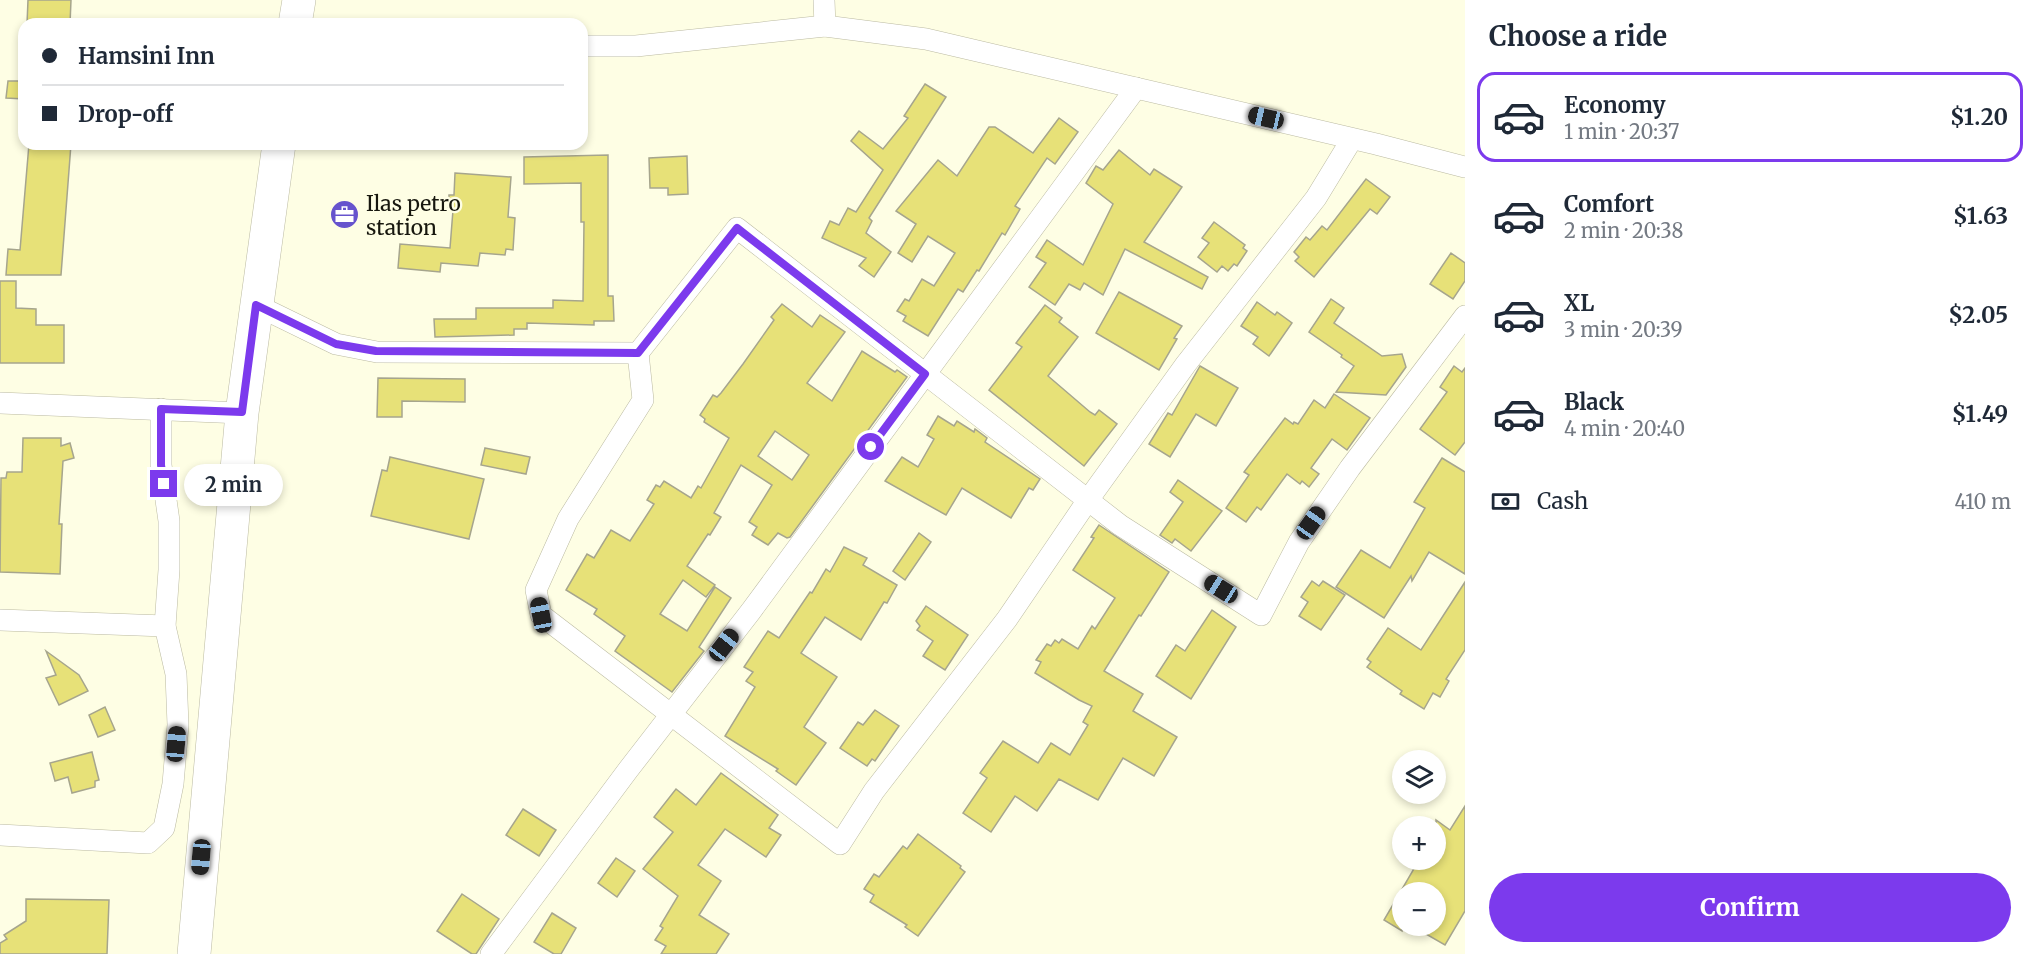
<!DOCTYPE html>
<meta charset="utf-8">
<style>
body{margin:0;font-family:Merriweather,serif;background:#f6f6f7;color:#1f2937;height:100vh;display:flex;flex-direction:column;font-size:22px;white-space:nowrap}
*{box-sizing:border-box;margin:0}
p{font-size:20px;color:#747a83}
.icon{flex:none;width:33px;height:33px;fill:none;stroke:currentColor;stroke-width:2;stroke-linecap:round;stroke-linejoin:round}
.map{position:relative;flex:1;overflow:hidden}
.details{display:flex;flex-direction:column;background:#fff;width:570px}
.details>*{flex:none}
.guide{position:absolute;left:18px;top:18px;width:570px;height:132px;border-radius:18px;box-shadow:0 3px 9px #0003;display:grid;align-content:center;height:132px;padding:0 24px;background:#fff}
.tools{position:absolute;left:1392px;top:750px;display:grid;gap:12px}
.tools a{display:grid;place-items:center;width:54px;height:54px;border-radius:50%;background:#fff;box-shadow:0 3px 9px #0003;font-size:30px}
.end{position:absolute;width:27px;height:27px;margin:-14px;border:8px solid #7c3aed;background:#fff;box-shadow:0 0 0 3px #fff}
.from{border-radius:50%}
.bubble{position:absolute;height:42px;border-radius:21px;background:#fff;box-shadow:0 3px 9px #0003;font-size:20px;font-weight:700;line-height:42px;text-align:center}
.car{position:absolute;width:18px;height:36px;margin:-18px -9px;border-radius:8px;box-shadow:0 0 4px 2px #0007;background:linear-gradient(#222 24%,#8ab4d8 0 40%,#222 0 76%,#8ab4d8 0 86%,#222 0)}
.guide b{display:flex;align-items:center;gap:21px;height:57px;font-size:22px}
.guide b+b{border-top:2px solid #e0e1e3}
.guide i{width:15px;height:15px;background:#1f2937}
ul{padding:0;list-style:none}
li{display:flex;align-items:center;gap:18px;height:90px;margin:0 12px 9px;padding:0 12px;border:3px solid transparent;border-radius:18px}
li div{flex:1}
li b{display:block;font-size:22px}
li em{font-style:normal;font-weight:700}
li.active{border-color:#7c3aed}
li>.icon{width:54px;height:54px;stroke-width:1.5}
h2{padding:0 24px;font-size:27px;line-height:72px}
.pay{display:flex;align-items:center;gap:15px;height:66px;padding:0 24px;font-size:22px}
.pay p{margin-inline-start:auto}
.button{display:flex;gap:12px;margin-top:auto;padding:12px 24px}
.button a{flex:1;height:69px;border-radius:36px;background:#7c3aed;color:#fff;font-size:24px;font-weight:700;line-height:69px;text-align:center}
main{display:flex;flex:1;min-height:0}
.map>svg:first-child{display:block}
.building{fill:#e7e178;stroke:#a6a58d;stroke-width:1.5;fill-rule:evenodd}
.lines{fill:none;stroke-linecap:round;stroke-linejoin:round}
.street-casing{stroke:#bbbaa2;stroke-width:22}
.highway-casing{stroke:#bbbaa2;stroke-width:34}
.street{stroke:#fff;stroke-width:21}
.highway{stroke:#fff;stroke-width:33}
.route{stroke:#7c3aed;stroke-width:8}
.labels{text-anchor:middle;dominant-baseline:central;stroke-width:4.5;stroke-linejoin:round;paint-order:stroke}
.poi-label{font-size:21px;fill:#17170e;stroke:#fefee4;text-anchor:start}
</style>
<main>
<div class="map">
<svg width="1465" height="954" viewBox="0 0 1465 954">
<rect width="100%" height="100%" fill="#fefee4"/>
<!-- building -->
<g class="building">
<polygon points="28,0 71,0 70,24 27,24"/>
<polygon points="8,81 24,81 24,99 6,98"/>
<polygon points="925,84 946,97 869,218 872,221 866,233 891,252 874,277 859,266 866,258 822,238 830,221 839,225 848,208 856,212 883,170 851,141 859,131 883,149 908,118 904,116"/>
<polygon points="1059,118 1078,132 1055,164 1047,158 1015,206 1020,209 1005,235 1002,233 979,271 977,270 963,292 958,289 928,336 903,321 906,316 897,311 905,299 909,301 922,279 934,286 955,253 928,236 912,262 898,253 916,224 896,211 938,160 957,176 989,127 995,127 1033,153"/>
<polygon points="29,144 71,144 61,275 6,275 8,249 20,250"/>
<polygon points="1119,150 1150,175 1154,169 1182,187 1144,242 1208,277 1202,289 1125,249 1103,295 1084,283 1080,290 1069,284 1055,305 1029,287 1046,263 1036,257 1047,240 1083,265 1113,204 1086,183 1096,166 1103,170"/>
<polygon points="608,155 608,296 613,296 614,321 594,321 594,325 527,323 527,329 514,329 514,335 435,337 434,319 476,319 476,308 553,308 553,300 583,301 584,222 581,222 581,183 524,184 524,157"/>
<polygon points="687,156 688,194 668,195 668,188 650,188 649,158"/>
<polygon points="455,173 511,177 508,217 515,218 513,250 506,249 505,255 480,253 478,266 441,263 440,272 398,268 400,244 450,248 453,210 448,210 449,195 454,195"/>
<polygon points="1366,179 1390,197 1377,214 1370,209 1314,277 1295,261 1299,257 1294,252 1306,237 1310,240 1322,226 1327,230"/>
<polygon points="1214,222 1245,245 1243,248 1247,251 1237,266 1234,264 1228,271 1222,266 1217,272 1198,257 1209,243 1202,238"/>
<polygon points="1451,253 1465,263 1465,281 1453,299 1430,284"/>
<polygon points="0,281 16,281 16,308 36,309 36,325 64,325 64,363 0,363"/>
<polygon points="1119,292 1182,326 1174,338 1177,339 1159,370 1096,333"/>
<polygon points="1331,299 1344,308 1334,323 1382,356 1402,354 1406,367 1386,395 1336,392 1354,366 1341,357 1342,355 1309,332"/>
<polygon points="1257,302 1275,315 1277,312 1292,323 1269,356 1253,344 1258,337 1241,326"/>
<path d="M782,304L812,327L820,315L845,332L807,383L832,401L862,351L895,372L897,370L907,377L790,537L787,538L778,533L768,545L752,535L757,527L749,522L772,485L741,465L714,513L721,517L710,535L708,534L687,566L715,585L706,597L683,580L660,614L687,631L715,587L731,598L699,647L704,651L672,692L615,651L625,636L594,614L597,609L566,590L587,554L594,558L611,530L630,541L654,504L647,500L656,485L660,487L664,481L691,498L698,486L701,488L729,438L704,422L705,419L700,415L713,395L717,397L721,393L743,364L774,320L771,317ZM775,431L809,455L792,480L758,456Z"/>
<polygon points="1045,305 1062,318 1059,322 1078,337 1048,376 1090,412 1095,415 1099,410 1117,424 1084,466 989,390 1022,347 1016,343"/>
<polygon points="1200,366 1238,388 1216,426 1196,414 1170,457 1149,444 1168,413 1172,415"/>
<polygon points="1454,366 1462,372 1465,368 1465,442 1455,455 1420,429 1447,392 1440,387"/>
<polygon points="378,378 465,379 465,402 402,401 402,417 377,417"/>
<polygon points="1334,394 1370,418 1347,450 1332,439 1311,468 1319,474 1309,487 1302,481 1300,484 1287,474 1261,510 1257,507 1246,522 1226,508 1249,475 1244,472 1285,418 1293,424 1294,422 1298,424 1314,400 1325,408"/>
<polygon points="938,416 954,426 957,421 974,432 975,429 987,438 985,442 1040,479 1033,490 1029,488 1011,518 962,488 946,515 885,481 902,457 918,467 934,439 927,435"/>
<polygon points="23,438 61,438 61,446 70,443 74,458 63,461 59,524 62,524 60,574 0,572 1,478 6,478 7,472 22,472"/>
<polygon points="485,448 530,457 526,474 481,465"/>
<polygon points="390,457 484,479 469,539 371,516 382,470 387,471"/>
<polygon points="1442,458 1465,472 1465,574 1429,552 1412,581 1411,576 1384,618 1336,587 1361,550 1390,568 1425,508 1414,502"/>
<polygon points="1178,480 1222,511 1191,551 1175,539 1172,543 1160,535 1183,502 1170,492"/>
<polygon points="1099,525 1169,572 1141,616 1139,615 1104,671 1143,694 1133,711 1177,737 1154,776 1123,758 1098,800 1059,779 1037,811 1015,796 991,832 963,813 987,778 980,773 1003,741 1038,763 1051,743 1070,755 1088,725 1083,722 1092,706 1079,700 1035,673 1041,662 1036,660 1047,644 1051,646 1055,640 1059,643 1062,639 1078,649 1092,626 1095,629 1115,598 1073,570 1094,538 1091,537"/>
<polygon points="919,533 931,542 905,580 893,571"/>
<polygon points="844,547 867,558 863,565 897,585 887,603 884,602 861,640 825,617 801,653 837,677 804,727 826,743 796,785 776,771 778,769 725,736 755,687 746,681 753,672 744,667 768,631 779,638 810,592 812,593 826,569 830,572"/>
<polygon points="1312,581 1319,586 1323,581 1345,595 1321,630 1299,616 1308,602 1301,597"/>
<polygon points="1465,582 1465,650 1446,679 1449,681 1440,697 1433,693 1424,709 1400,694 1402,691 1367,667 1371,662 1367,659 1388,628 1421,650"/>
<polygon points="926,606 968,635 945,670 923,656 933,641 917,630 920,626 916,621"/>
<polygon points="1212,610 1236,627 1191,699 1156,676 1176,645 1185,651"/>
<polygon points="46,651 79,675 88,691 59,705 46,678 56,675"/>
<polygon points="105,707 115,730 98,737 89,715"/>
<polygon points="875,710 899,726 875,761 872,759 867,766 840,748 858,722 863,725"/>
<polygon points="92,752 99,780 95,781 95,787 72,793 68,777 55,781 50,763"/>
<polygon points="721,773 778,815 769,828 781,835 766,857 725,829 698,865 721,881 699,915 729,934 716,954 661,954 666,946 655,940 663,928 660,926 678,896 643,869 673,832 654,817 676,789 696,805"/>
<polygon points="1465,806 1465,911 1445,945 1412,926 1436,926 1436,892 1402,892 1402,931 1384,920 1419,860 1436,860 1436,820 1450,830"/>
<polygon points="523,809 556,830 539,856 506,835"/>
<polygon points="918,834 961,866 960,868 965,872 918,936 905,927 907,925 870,902 874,895 864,889 874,874 879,877 903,846 907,849"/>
<polygon points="616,858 635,871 617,897 598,883"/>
<polygon points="462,894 499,919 476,954 472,954 437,931"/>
<polygon points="26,899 109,900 107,954 0,954 0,943 7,939 4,935 26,921"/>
<polygon points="552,913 576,928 561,954 554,954 534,942"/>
</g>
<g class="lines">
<defs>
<g id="street">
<polyline points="824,0 825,26"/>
<polyline points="582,46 636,46 825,26 926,39 1376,144 1465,167"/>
<polyline points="256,305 336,344 377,352 638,353 737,228 1120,525 1261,615 1299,542 1350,468 1465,316"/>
<polyline points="638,353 643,400 568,519 536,590 541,615 840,844 874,791 1007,619 1088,500 1186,364 1316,198 1352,139"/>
<polyline points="0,403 242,413"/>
<polyline points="0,620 165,626"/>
<polyline points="0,835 148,843 164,828 173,784 178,725 176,674 165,626 169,570 169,521 161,465 161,409"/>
<polyline points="491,954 628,770 751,611 1136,88"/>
</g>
<g id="highway">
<polyline points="295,24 299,0"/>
<polyline points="194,954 242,413 279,144"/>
</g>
</defs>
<!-- street casing -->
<use href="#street" class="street-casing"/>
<!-- highway casing -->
<use href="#highway" class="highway-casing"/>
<!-- street -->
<use href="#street" class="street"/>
<!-- highway -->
<use href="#highway" class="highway"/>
</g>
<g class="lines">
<!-- route -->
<polyline class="route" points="164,484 161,465 161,409 242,412 256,305 336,344 376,351 638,353 737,228 925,374 871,447"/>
</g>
<!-- icons -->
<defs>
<symbol id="office-disc" viewBox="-11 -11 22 22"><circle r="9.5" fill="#6653cd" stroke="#fefee4"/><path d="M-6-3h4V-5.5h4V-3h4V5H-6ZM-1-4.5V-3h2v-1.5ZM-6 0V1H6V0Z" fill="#fff"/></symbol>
</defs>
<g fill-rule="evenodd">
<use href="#office-disc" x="328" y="198" width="33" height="33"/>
</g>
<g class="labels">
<!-- poi labels -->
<g class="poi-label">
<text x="366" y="203">Ilas petro<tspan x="366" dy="24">station</tspan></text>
</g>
</g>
</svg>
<div class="tools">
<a><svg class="icon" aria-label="layers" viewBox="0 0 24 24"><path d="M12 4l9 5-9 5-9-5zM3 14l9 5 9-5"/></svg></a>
<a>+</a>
<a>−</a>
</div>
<i class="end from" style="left:871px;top:447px"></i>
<i class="end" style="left:164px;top:484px"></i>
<div class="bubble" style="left:184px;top:464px;width:99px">2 min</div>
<i class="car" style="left:1266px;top:118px;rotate:283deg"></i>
<i class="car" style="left:1311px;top:523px;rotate:35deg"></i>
<i class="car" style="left:1221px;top:589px;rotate:302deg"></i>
<i class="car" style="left:541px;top:615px;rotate:349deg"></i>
<i class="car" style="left:724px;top:645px;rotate:38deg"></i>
<i class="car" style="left:176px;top:744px;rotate:5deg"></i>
<i class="car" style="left:201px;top:857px;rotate:185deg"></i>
<div class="guide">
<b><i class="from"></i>Hamsini Inn</b>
<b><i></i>Drop-off</b>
</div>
</div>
<section class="details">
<h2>Choose a ride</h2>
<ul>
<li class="active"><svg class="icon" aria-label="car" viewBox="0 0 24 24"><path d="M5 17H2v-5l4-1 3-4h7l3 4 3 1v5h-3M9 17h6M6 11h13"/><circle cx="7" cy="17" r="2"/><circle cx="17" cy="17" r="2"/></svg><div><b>Economy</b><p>1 min · 20:37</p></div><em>$1.20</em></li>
<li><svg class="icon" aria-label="car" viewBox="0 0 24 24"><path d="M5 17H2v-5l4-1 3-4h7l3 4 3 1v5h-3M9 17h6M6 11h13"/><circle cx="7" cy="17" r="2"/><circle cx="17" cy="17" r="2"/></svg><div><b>Comfort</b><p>2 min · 20:38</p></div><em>$1.63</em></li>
<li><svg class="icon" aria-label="car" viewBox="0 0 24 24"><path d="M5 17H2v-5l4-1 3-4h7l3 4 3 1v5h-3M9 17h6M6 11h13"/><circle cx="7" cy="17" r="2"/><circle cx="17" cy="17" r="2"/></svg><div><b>XL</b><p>3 min · 20:39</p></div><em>$2.05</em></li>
<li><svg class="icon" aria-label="car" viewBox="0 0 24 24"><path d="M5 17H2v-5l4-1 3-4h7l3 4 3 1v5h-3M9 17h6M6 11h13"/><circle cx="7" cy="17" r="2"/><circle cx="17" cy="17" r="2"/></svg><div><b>Black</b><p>4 min · 20:40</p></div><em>$1.49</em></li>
</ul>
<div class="pay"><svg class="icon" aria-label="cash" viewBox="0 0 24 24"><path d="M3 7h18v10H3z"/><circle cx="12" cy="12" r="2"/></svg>Cash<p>410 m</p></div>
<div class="button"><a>Confirm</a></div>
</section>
</main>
